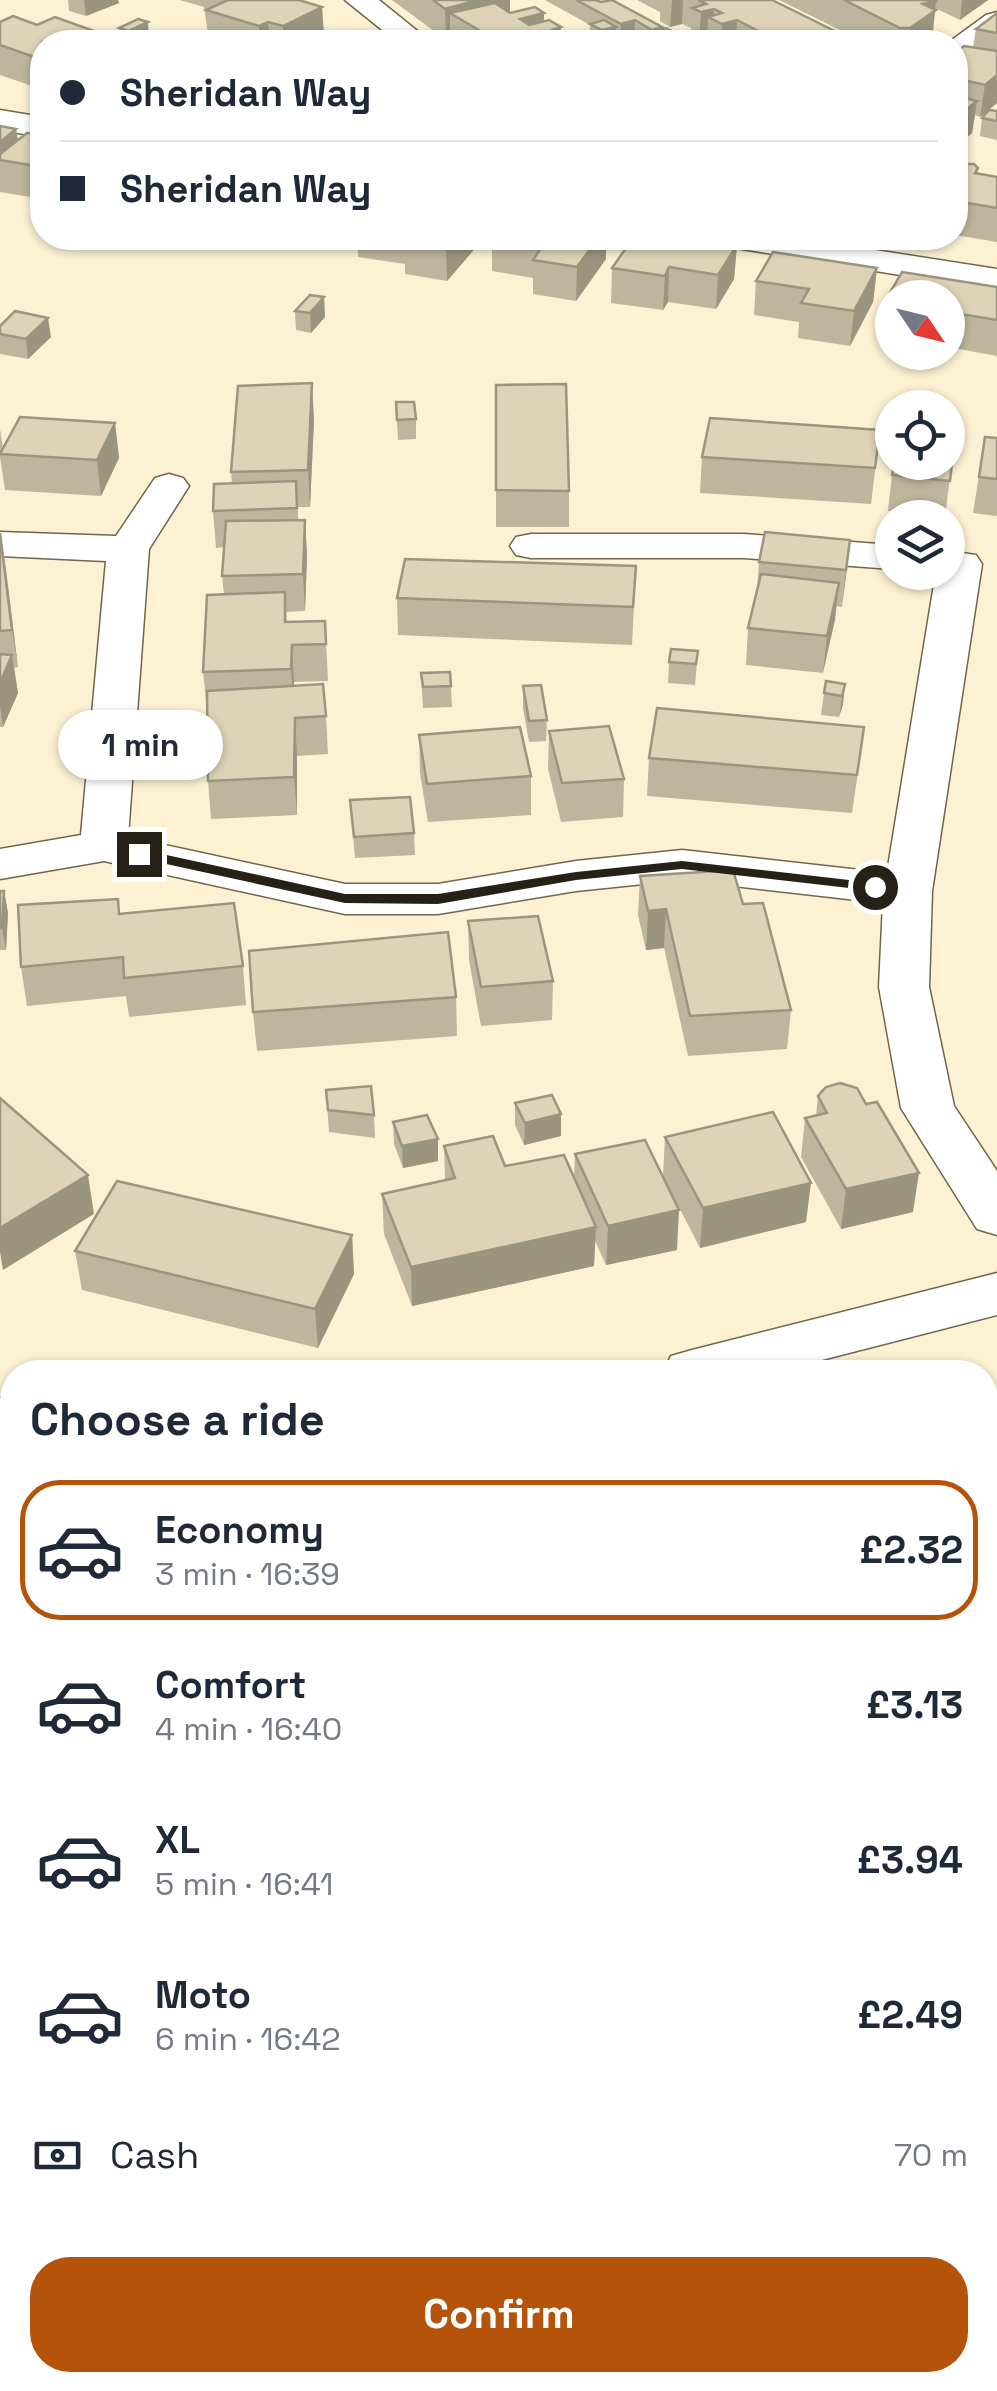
<!DOCTYPE html>
<meta charset="utf-8">
<style>
body{margin:0;font-family:"Space Grotesk",sans-serif;background:#f2f2f3;color:#1f2937;height:100vh;display:flex;flex-direction:column;font-size:38px;white-space:nowrap}
*{box-sizing:border-box;margin:0}
p{font-size:32px;color:#747a83}
.icon{flex:none;width:55px;height:55px;fill:none;stroke:currentColor;stroke-width:2;stroke-linecap:round;stroke-linejoin:round}
.map{position:relative;flex:1;overflow:hidden}
.sheet{position:absolute;left:0px;top:1360px;width:998px;height:1032px;display:flex;flex-direction:column;background:#fff;border-radius:40px 40px 0 0;box-shadow:0 2px 8px #0004}
.sheet>*{flex:none}
.guide{position:absolute;left:30px;top:30px;width:938px;height:220px;border-radius:40px;box-shadow:0 2px 8px #0004;display:grid;align-content:center;height:220px;padding:0 30px;background:#fff}
.needle{width:65px;rotate:125deg}
.buttons{position:absolute;left:875px;top:280px;display:grid;gap:20px}
.buttons a{display:grid;place-items:center;width:90px;height:90px;border-radius:50%;background:#fff;box-shadow:0 2px 8px #0004;font-size:50px}
.end{position:absolute;width:45px;height:45px;margin:-22px;border:12px solid #252116;background:#fff;box-shadow:0 0 0 5px #fff}
.from{border-radius:50%}
.bubble{position:absolute;height:70px;border-radius:35px;background:#fff;box-shadow:0 2px 8px #0004;font-size:32px;font-weight:700;line-height:70px;text-align:center}
.guide b{display:flex;align-items:center;gap:35px;height:95px;font-size:38px}
.guide b+b{border-top:2px solid #e0e1e3}
.guide i{width:25px;height:25px;background:#1f2937}
ul{padding:0;list-style:none}
li{display:flex;align-items:center;gap:30px;height:140px;margin:0 20px 15px;padding:0 10px;border:5px solid transparent;border-radius:40px}
li div{flex:1}
li b{display:block;font-size:38px}
li em{font-style:normal;font-weight:700}
li.current{border-color:#b45309}
li>.icon{width:90px;height:90px;stroke-width:1.5}
h2{padding:0 30px;font-size:45px;line-height:120px}
.pay{display:flex;align-items:center;gap:25px;height:110px;padding:0 30px;font-size:38px}
.pay p{margin-inline-start:auto}
.button{display:flex;gap:20px;margin-top:auto;padding:20px 30px}
.button a{flex:1;height:115px;border-radius:40px;background:#b45309;color:#fff;font-size:40px;font-weight:700;line-height:115px;text-align:center}
.map>svg:first-child{display:block}
.green{fill:#abcc98}
.lines{fill:none;stroke-linecap:round;stroke-linejoin:round}
.lane-casing{stroke:#6f664b;stroke-width:3}
.street-casing{stroke:#6f664b;stroke-width:3}
.secondary-casing{stroke:#6f664b;stroke-width:3}
.lane{fill:#fff;fill-rule:evenodd}
.street{fill:#fff;fill-rule:evenodd}
.secondary{fill:#fff;fill-rule:evenodd}
.wall{fill:#bfb59d}
.shaded-wall{fill:#9b947f}
.building{fill:#ded3b6;stroke:#9b947f;stroke-width:2.5}
.route{fill:#252116}
</style>
<div class="map">
<svg width="997" height="2391" viewBox="0 0 997 2391">
<rect width="100%" height="100%" fill="#fcf1d3"/>
<!-- green -->
<polygon class="green" points="0,1547 12,1562 12,2380 616,2380 623,2391 0,2391"/>
<g class="lines">
<defs>
<polygon id="lane" points="12,1534 12,1578 0,1582 0,1538"/>
<g id="street">
<polygon points="345,0 379,0 431,42 397,42"/>
<polygon points="997,12 997,36 966,60 955,62 955,42 949,42 986,15"/>
<polygon points="169,474 183,478 189,486 149,549 128,837 345,884 438,884 576,861 682,850 887,873 936,572 948,572 948,551 976,555 982,564 932,891 929,987 954,1106 997,1171 997,1235 977,1229 901,1108 879,987 883,903 682,880 576,891 438,914 345,914 104,861 0,879 0,849 81,835 106,561 0,556 0,532 116,536 155,478"/>
<polygon points="531,534 744,534 892,545 892,569 744,558 531,558 516,555 510,546 516,537"/>
<polygon points="997,1273 997,1315 775,1372 663,1372 671,1356 692,1350"/>
</g>
<g id="secondary">
<polygon points="0,110 42,117 42,137 0,130"/>
<polygon points="719,238 798,238 997,269 997,291 736,248 724,245"/>
<polygon points="0,1398 12,1402 12,1454 0,1450"/>
<polygon points="705,2380 789,2380 793,2391 709,2391"/>
</g>
</defs>
<!-- lane casing -->
<use href="#lane" class="lane-casing"/>
<!-- street casing -->
<use href="#street" class="street-casing"/>
<!-- secondary casing -->
<use href="#secondary" class="secondary-casing"/>
<!-- lane -->
<use href="#lane" class="lane"/>
<!-- street -->
<use href="#street" class="street"/>
<!-- secondary -->
<use href="#secondary" class="secondary"/>
</g>
<!-- wall -->
<g class="wall">
<polygon points="68,0 118,0 119,3 86,16 69,11"/>
<polygon points="180,0 299,0 322,7 324,38 327,42 213,42 209,41 204,7"/>
<polygon points="392,0 510,0 510,13 544,21 560,36 589,41 590,25 545,0 596,0 662,27 662,30 690,41 690,42 641,42 634,38 620,42 615,39 615,42 450,42 450,39 446,40"/>
<polygon points="637,0 772,0 857,42 697,42 691,39 691,28 682,24 670,27 660,21 660,12"/>
<polygon points="779,0 988,0 960,20 935,8 932,41 930,42 864,42"/>
<polygon points="997,13 997,103 989,110 997,111 997,140 980,136 982,118 988,111 980,117 975,115 972,133 955,148 955,53 973,47 976,29"/>
<polygon points="138,19 149,40 120,36 119,28"/>
<polygon points="0,22 97,32 98,42 42,42 41,89 0,75"/>
<polygon points="0,126 16,129 18,140 42,135 42,199 0,192"/>
<polygon points="955,164 978,168 977,173 997,177 997,242 955,235"/>
<polygon points="175,238 200,238 196,241"/>
<polygon points="237,238 340,238 331,247 288,240 280,249 237,242"/>
<polygon points="357,238 484,238 447,281 405,274 405,264 358,257"/>
<polygon points="492,238 606,238 606,259 576,301 533,294 533,278 492,271"/>
<polygon points="737,245 734,279 716,309 668,302 663,310 611,303 612,268"/>
<polygon points="877,268 873,302 850,346 798,338 799,322 754,315 756,281"/>
<polygon points="902,272 997,287 997,356 948,347 948,298 892,298 892,338 881,336 885,301"/>
<polygon points="324,297 325,317 311,333 296,330 295,311"/>
<polygon points="0,326 51,337 28,359 0,354"/>
<polygon points="496,385 569,491 569,527 496,527"/>
<polygon points="396,402 416,419 416,439 398,440"/>
<polygon points="314,419 310,507 298,507 298,520 305,520 307,556 305,611 286,612 287,622 325,621 328,681 294,682 294,686 326,716 328,754 297,756 297,815 211,819 208,781 207,709 203,672 224,595 222,576 224,547 216,548 213,511 232,484 231,472"/>
<polygon points="115,423 119,458 101,496 5,490 0,457 0,429 3,448"/>
<polygon points="880,430 871,504 700,493 702,457"/>
<polygon points="985,437 997,438 997,516 973,513"/>
<polygon points="955,438 945,517 888,511 892,475"/>
<polygon points="0,533 18,667 14,668 18,693 3,727 0,727"/>
<polygon points="850,540 842,607 836,606 823,673 746,665 748,628 757,590 759,562"/>
<polygon points="636,566 632,645 398,635 397,598"/>
<polygon points="698,651 695,685 668,683 669,662"/>
<polygon points="421,673 451,686 452,707 423,708"/>
<polygon points="845,684 839,717 821,715 824,693"/>
<polygon points="523,686 547,720 546,741 529,742 523,708"/>
<polygon points="549,731 624,779 623,817 561,822 548,769"/>
<polygon points="419,735 531,776 531,815 428,822 420,773"/>
<polygon points="649,758 859,765 852,813 647,796"/>
<polygon points="350,800 414,833 415,855 355,858"/>
<polygon points="640,876 791,1010 787,1049 688,1056 664,948 646,950 638,915"/>
<polygon points="0,891 4,891 8,913 6,950 0,950"/>
<polygon points="119,914 243,966 246,1005 129,1017 126,996 27,1006 21,967"/>
<polygon points="468,921 553,981 552,1020 481,1026 469,960"/>
<polygon points="456,997 457,1036 257,1051 253,1012"/>
<polygon points="326,1090 374,1115 375,1138 329,1132"/>
<polygon points="818,1096 913,1212 841,1229 801,1157 805,1118 816,1116"/>
<polygon points="515,1103 561,1136 524,1145 515,1125"/>
<polygon points="393,1122 438,1139 438,1161 403,1168 394,1144"/>
<polygon points="665,1137 806,1222 700,1248 663,1176"/>
<polygon points="444,1146 505,1166 574,1177 575,1154 677,1250 606,1265 595,1241 594,1266 412,1306 384,1234 382,1194 445,1180"/>
<polygon points="352,1235 354,1274 318,1348 82,1290 75,1251"/>
<polygon points="991,1566 997,1567 997,1765 994,1765 985,1640 985,1592"/>
<polygon points="997,2240 997,2279 988,2268"/>
<polygon points="997,2314 997,2349 989,2338"/>
<polygon points="968,2380 985,2380 997,2391 964,2391"/>
</g>
<!-- shaded-wall -->
<g class="shaded-wall">
<polygon points="84,0 118,0 119,3 86,16"/>
<polygon points="469,0 510,0 510,22 450,13 450,39 446,40 445,9"/>
<polygon points="672,0 683,0 682,24 670,27"/>
<polygon points="962,0 988,0 960,20"/>
<polygon points="936,1 932,41 930,42 908,42 910,28 923,4"/>
<polygon points="322,7 324,38 315,42 284,42 283,26"/>
<polygon points="714,9 714,20 708,17 707,41 699,42 701,12"/>
<polygon points="544,13 544,42 520,19"/>
<polygon points="635,20 634,38 620,42 621,24"/>
<polygon points="737,20 736,42 721,42 722,24"/>
<polygon points="148,22 149,40 131,42 129,31"/>
<polygon points="268,22 270,42 260,42 259,26"/>
<polygon points="561,27 560,42 546,32"/>
<polygon points="616,27 615,42 602,42 602,30"/>
<polygon points="97,32 98,42 72,42"/>
<polygon points="42,55 42,89 41,89 37,58"/>
<polygon points="997,75 997,103 980,117 985,85"/>
<polygon points="977,101 972,133 955,148 955,119"/>
<polygon points="16,129 21,162 0,160 0,142"/>
<polygon points="280,238 288,238 288,240 280,249"/>
<polygon points="330,238 340,238 331,247"/>
<polygon points="455,238 484,238 447,281 446,247"/>
<polygon points="598,238 606,238 606,259 576,301 577,267"/>
<polygon points="737,245 734,279 716,309 718,275"/>
<polygon points="669,267 668,302 663,310 665,276"/>
<polygon points="877,268 873,302 850,346 854,311"/>
<polygon points="324,297 325,317 311,333 310,313"/>
<polygon points="48,318 51,337 28,359 26,339"/>
<polygon points="312,383 314,419 310,507 308,470"/>
<polygon points="115,423 119,458 101,496 97,460"/>
<polygon points="305,520 307,556 305,611 303,574"/>
<polygon points="0,533 6,570 18,667 12,630"/>
<polygon points="850,540 846,577 842,607 846,570"/>
<polygon points="839,583 835,620 823,673 827,636"/>
<polygon points="292,645 294,682 294,707 291,669"/>
<polygon points="12,655 18,693 3,727 0,706 0,683"/>
<polygon points="845,684 843,705 839,717 842,696"/>
<polygon points="295,718 297,756 297,815 294,777"/>
<polygon points="4,891 8,913 6,950 2,928"/>
<polygon points="666,909 664,948 646,950 648,911"/>
<polygon points="561,1114 561,1136 524,1145 525,1123"/>
<polygon points="438,1139 438,1161 403,1168 402,1146"/>
<polygon points="919,1173 913,1212 841,1229 846,1189"/>
<polygon points="88,1175 94,1214 3,1270 0,1252 0,1228"/>
<polygon points="811,1183 806,1222 700,1248 703,1208"/>
<polygon points="679,1210 677,1250 606,1265 608,1226"/>
<polygon points="596,1227 594,1266 412,1306 411,1267"/>
<polygon points="352,1235 354,1274 318,1348 315,1309"/>
</g>
<!-- building -->
<g class="building">
<polygon points="228,0 299,0 322,7 283,26 268,22 259,26 206,10"/>
<polygon points="433,0 478,0 445,9"/>
<polygon points="576,0 596,0 601,2 612,0 662,27 652,30 635,20 621,24"/>
<polygon points="698,0 772,0 857,42 781,42 774,39 763,42 755,42 748,39 764,34 737,20 722,24 708,17 722,13 714,9 701,12 692,8 706,4"/>
<polygon points="844,0 935,0 936,1 923,4 936,10 910,28 900,28"/>
<polygon points="495,3 510,13 535,7 544,13 520,19 529,25 549,20 561,27 546,32 556,37 573,32 592,42 499,42 450,13"/>
<polygon points="997,13 997,33 976,29"/>
<polygon points="13,16 37,25 55,17 97,32 72,42 42,42 42,55 37,58 0,45 0,22"/>
<polygon points="138,19 148,22 129,31 119,28"/>
<polygon points="604,20 616,27 602,30 590,24"/>
<polygon points="666,28 690,41 674,42 670,40 655,42 642,35"/>
<polygon points="128,33 159,42 106,42"/>
<polygon points="309,34 327,39 320,42 291,42"/>
<polygon points="964,46 997,51 997,75 985,85 955,78 955,53"/>
<polygon points="955,96 977,101 955,119"/>
<polygon points="989,110 997,111 997,121 982,118"/>
<polygon points="0,126 16,129 0,142"/>
<polygon points="27,133 42,135 42,167 0,160 0,154"/>
<polygon points="955,164 974,164 978,168 975,173 997,177 997,208 955,201"/>
<polygon points="406,238 455,238 446,247 404,240"/>
<polygon points="493,238 598,238 577,267 533,260 543,245"/>
<polygon points="633,238 688,238 737,245 718,275 669,267 665,276 612,268"/>
<polygon points="773,252 877,268 854,311 801,303 809,289 756,281"/>
<polygon points="902,272 997,287 997,320 948,312 948,298 892,298 892,302 885,301"/>
<polygon points="310,295 324,297 310,313 295,311"/>
<polygon points="15,311 48,318 26,339 0,334 0,326"/>
<polygon points="312,383 308,470 231,472 238,386"/>
<polygon points="566,384 569,491 496,490 496,385"/>
<polygon points="396,402 414,402 416,419 397,420"/>
<polygon points="20,417 115,423 97,460 0,454"/>
<polygon points="710,418 880,430 875,468 702,457"/>
<polygon points="985,437 997,438 997,479 979,477"/>
<polygon points="948,438 955,438 950,481 892,475 895,462 948,462"/>
<polygon points="296,481 297,508 213,511 214,484"/>
<polygon points="305,520 303,574 222,576 226,521"/>
<polygon points="765,532 850,540 846,570 759,562"/>
<polygon points="0,533 12,630 0,631"/>
<polygon points="405,559 636,566 633,607 397,598"/>
<polygon points="761,574 839,583 827,636 748,628"/>
<polygon points="285,592 285,622 325,621 326,644 292,645 291,669 203,672 207,595"/>
<polygon points="671,649 698,651 696,664 669,662"/>
<polygon points="0,654 12,655 0,683"/>
<polygon points="450,672 451,686 423,687 421,673"/>
<polygon points="826,681 845,684 842,696 824,693"/>
<polygon points="323,684 326,716 295,718 294,777 208,781 207,691"/>
<polygon points="541,685 547,720 529,721 523,686"/>
<polygon points="657,708 864,727 857,775 649,758"/>
<polygon points="609,726 624,779 562,783 549,731"/>
<polygon points="520,727 531,776 427,784 419,735"/>
<polygon points="410,797 414,833 354,837 350,800"/>
<polygon points="733,870 743,904 763,903 791,1010 690,1016 666,909 648,911 640,876"/>
<polygon points="0,891 4,891 2,928 0,928"/>
<polygon points="118,899 119,914 234,903 243,966 124,978 123,957 21,967 18,905"/>
<polygon points="538,916 553,981 481,987 468,921"/>
<polygon points="448,932 456,997 253,1012 249,951"/>
<polygon points="840,1083 857,1088 866,1104 877,1102 919,1173 846,1189 805,1118 827,1113 818,1096 826,1087"/>
<polygon points="371,1086 374,1115 328,1110 326,1090"/>
<polygon points="552,1095 561,1114 525,1123 515,1103"/>
<polygon points="0,1098 88,1175 0,1228"/>
<polygon points="773,1112 811,1183 703,1208 665,1137"/>
<polygon points="427,1115 438,1139 402,1146 393,1122"/>
<polygon points="493,1136 505,1166 564,1155 596,1227 411,1267 382,1194 455,1178 444,1146"/>
<polygon points="645,1140 679,1210 608,1226 575,1154"/>
<polygon points="117,1181 352,1235 315,1309 75,1251"/>
<polygon points="991,1566 997,1567 997,1645"/>
<polygon points="997,2352 997,2391 985,2391 977,2380 985,2380 985,2361"/>
</g>
<!-- route -->
<polygon class="route" points="139,849 345,894 438,894 576,872 682,861 875,883 882,887 875,891 682,869 576,880 438,904 345,903 134,857 132,854"/>
</svg>
<div class="buttons">
<a><svg class="needle" viewBox="-14 -14 28 28"><path d="M0-13l5 13h-10z" fill="#e53935"/><path d="M0 13l5-13h-10z" fill="#747a83"/></svg></a>
<a><svg class="icon" aria-label="locate" viewBox="0 0 24 24"><circle cx="12" cy="12" r="6"/><path d="M12 2v4M12 18v4M2 12h4M18 12h4"/></svg></a>
<a><svg class="icon" aria-label="layers" viewBox="0 0 24 24"><path d="M12 4l9 5-9 5-9-5zM3 14l9 5 9-5"/></svg></a>
</div>
<i class="end from" style="left:875px;top:887px"></i>
<i class="end" style="left:139px;top:854px"></i>
<div class="bubble" style="left:58px;top:710px;width:165px">1 min</div>
<div class="guide">
<b><i class="from"></i>Sheridan Way</b>
<b><i></i>Sheridan Way</b>
</div>
<section class="sheet">
<h2>Choose a ride</h2>
<ul>
<li class="current"><svg class="icon" aria-label="car" viewBox="0 0 24 24"><path d="M5 17H2v-5l4-1 3-4h7l3 4 3 1v5h-3M9 17h6M6 11h13"/><circle cx="7" cy="17" r="2"/><circle cx="17" cy="17" r="2"/></svg><div><b>Economy</b><p>3 min · 16:39</p></div><em>£2.32</em></li>
<li><svg class="icon" aria-label="car" viewBox="0 0 24 24"><path d="M5 17H2v-5l4-1 3-4h7l3 4 3 1v5h-3M9 17h6M6 11h13"/><circle cx="7" cy="17" r="2"/><circle cx="17" cy="17" r="2"/></svg><div><b>Comfort</b><p>4 min · 16:40</p></div><em>£3.13</em></li>
<li><svg class="icon" aria-label="car" viewBox="0 0 24 24"><path d="M5 17H2v-5l4-1 3-4h7l3 4 3 1v5h-3M9 17h6M6 11h13"/><circle cx="7" cy="17" r="2"/><circle cx="17" cy="17" r="2"/></svg><div><b>XL</b><p>5 min · 16:41</p></div><em>£3.94</em></li>
<li><svg class="icon" aria-label="car" viewBox="0 0 24 24"><path d="M5 17H2v-5l4-1 3-4h7l3 4 3 1v5h-3M9 17h6M6 11h13"/><circle cx="7" cy="17" r="2"/><circle cx="17" cy="17" r="2"/></svg><div><b>Moto</b><p>6 min · 16:42</p></div><em>£2.49</em></li>
</ul>
<div class="pay"><svg class="icon" aria-label="cash" viewBox="0 0 24 24"><path d="M3 7h18v10H3z"/><circle cx="12" cy="12" r="2"/></svg>Cash<p>70 m</p></div>
<div class="button"><a>Confirm</a></div>
</section>
</div>
